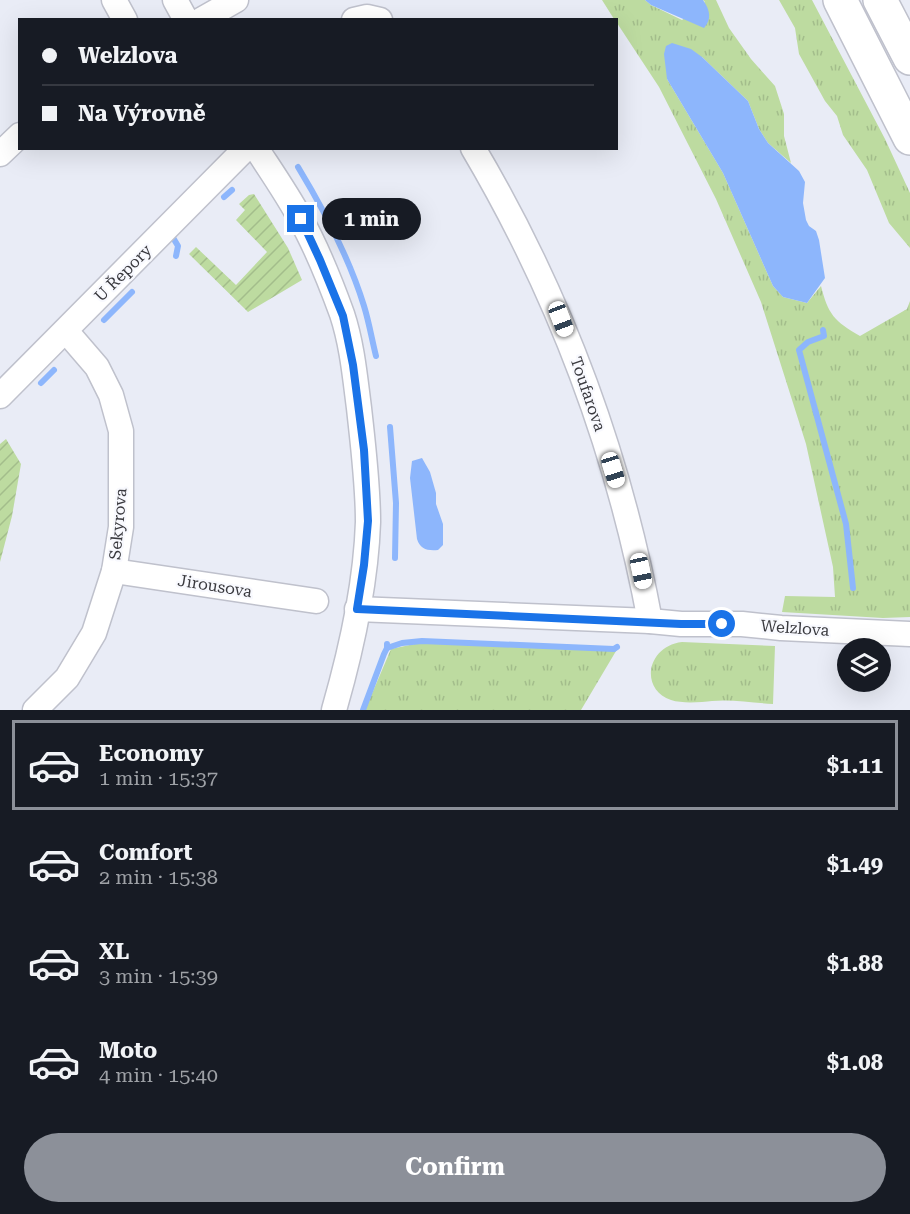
<!DOCTYPE html>
<meta charset="utf-8">
<style>
body{margin:0;font-family:"Roboto Serif",serif;background:#242831;color:#f1f3f6;height:100vh;display:flex;flex-direction:column;font-size:22px;white-space:nowrap}
*{box-sizing:border-box;margin:0}
p{font-size:20px;color:#9ea1a6}
.icon{flex:none;width:33px;height:33px;fill:none;stroke:currentColor;stroke-width:2;stroke-linecap:round;stroke-linejoin:round}
.map{position:relative;height:710px;overflow:hidden}
.side{display:flex;flex-direction:column;background:#171b24;flex:1}
.side>*{flex:none}
.guide{position:absolute;left:18px;top:18px;width:600px;height:132px;border-radius:0px;box-shadow:0 6px 24px #0002;display:grid;align-content:center;height:132px;padding:0 24px;background:#171b24}
.tools{position:absolute;left:837px;top:638px;display:grid;gap:12px}
.tools a{display:grid;place-items:center;width:54px;height:54px;border-radius:50%;background:#171b24;box-shadow:0 6px 24px #0002;font-size:30px}
.end{position:absolute;width:27px;height:27px;margin:-14px;border:8px solid #1a73e8;background:#fff;box-shadow:0 0 0 3px #fff}
.from{border-radius:50%}
.bubble{position:absolute;height:42px;border-radius:21px;background:#171b24;box-shadow:0 6px 24px #0002;font-size:20px;font-weight:700;line-height:42px;text-align:center}
.car{position:absolute;width:18px;height:36px;margin:-18px -9px;border-radius:8px;box-shadow:0 0 4px 2px #0007;background:linear-gradient(#fff 24%,#345 0 40%,#fff 0 76%,#345 0 86%,#fff 0)}
.guide b{display:flex;align-items:center;gap:21px;height:57px;font-size:22px}
.guide b+b{border-top:2px solid #363941}
.guide i{width:15px;height:15px;background:#f1f3f6}
ul{padding:10px 0 0;list-style:none}
li{display:flex;align-items:center;gap:18px;height:90px;margin:0 12px 9px;padding:0 12px;border:3px solid transparent;border-radius:0px}
li div{flex:1}
li b{display:block;font-size:22px}
li em{font-style:normal;font-weight:700}
li.current{border-color:#8c9099}
li>.icon{width:54px;height:54px;stroke-width:1.5}
.cta{display:flex;gap:12px;margin-top:auto;padding:12px 24px}
.cta a{flex:1;height:69px;border-radius:36px;background:#8c9099;color:#fff;font-size:24px;font-weight:700;line-height:69px;text-align:center}
.map>svg:first-child{display:block}
.grass{fill:url(#grass-tufts)}
.garden{fill:url(#garden-furrows)}
.water{fill:#8db6fc}
.lines{fill:none;stroke-linecap:round;stroke-linejoin:round}
.stream{stroke:#8db6fc;stroke-width:6}
.minor-casing{stroke:#bfc1cc;stroke-width:27}
.secondary-casing{stroke:#bfc1cc;stroke-width:36}
.minor{stroke:#fff;stroke-width:24}
.secondary{stroke:#fff;stroke-width:33}
.route{stroke:#1a73e8;stroke-width:8}
.labels{text-anchor:middle;dominant-baseline:central;stroke-width:4.5;stroke-linejoin:round;paint-order:stroke}
.street-label{font-size:16px;fill:#39393e;stroke:#f8f9fe}
</style>
<div class="map">
<svg width="910" height="710" viewBox="0 0 910 710">
<defs>
<pattern id="grass-tufts" width="24" height="20" patternUnits="userSpaceOnUse" patternTransform="scale(1.5)"><rect width="24" height="20" fill="#bddba0"/><path d="M3 7l-1-3M5 7V3M7 7l1-3M15 17l-1-3M17 17v-4M19 17l1-3" fill="none" stroke="#a3bd8b"/></pattern>
<pattern id="garden-furrows" width="10" height="10" patternUnits="userSpaceOnUse" patternTransform="scale(1.5)"><rect width="10" height="10" fill="#bddba0"/><path d="M-1 1l2-2M0 10L10 0M9 11l2-2" fill="none" stroke="#a3bd8b"/></pattern>
</defs>
<rect width="100%" height="100%" fill="#e9ecf6"/>
<!-- grass -->
<g class="grass">
<path d="M602,0H645L651,5L682,20L705,2L703,0H716L729,28L751,59L775,86L784,114V136L791,163L768,143L759,129L748,101L702,57L667,79L723,173L773,286L783,297L807,303L821,286C828,314 834,321 860,336L907,309L910,301V617L883,618L782,612L785,596L835,597L833,567L806,444L761,302L716,199L659,87L617,23L616,20L614,19Z"/>
<polygon points="779,0 812,0 885,139 910,193 910,248 889,223 867,170 843,135 837,116 825,101 799,54 795,28"/>
<polygon points="438,639 504,647 619,646 581,710 365,710 391,649"/>
<path d="M682,642L775,646L773,704C754,703 731,699 712,701C702,702 683,704 671,700C639,689 647,646 682,642Z"/>
</g>
<!-- garden -->
<g class="garden">
<polygon points="254,194 288,248 302,280 248,312 189,254 196,247 236,285 267,252 236,220 245,210 239,204 249,195"/>
<polygon points="6,439 21,464 12,516 0,562 0,444"/>
</g>
<!-- water -->
<g class="water">
<path d="M645,0H703C710,10 712,19 704,28L651,5Z"/>
<polygon points="672,43 691,49 702,57 748,101 759,129 768,143 799,171 805,182 803,203 806,220 809,226 816,231 819,240 825,278 807,303 783,297 773,286 723,173 667,79 664,54 666,46"/>
<path d="M422,458L430,472L436,493V504L443,524V545L438,550C427,551 420,549 417,539L410,478L412,461Z"/>
</g>
<g class="lines">
<!-- stream -->
<g class="stream">
<path d="M298,167C324,210 349,257 364,306C369,322 372,340 376,356"/>
<polyline points="224,197 232,190"/>
<polyline points="172,236 178,246 176,256"/>
<polyline points="104,320 132,292"/>
<polyline points="823,330 824,336 808,342 799,350 846,524 853,588"/>
<polyline points="41,383 54,370"/>
<polyline points="390,427 396,503 395,558"/>
<polyline points="387,648 402,643 422,641 614,649 617,647"/>
<polyline points="363,710 384,654 387,648 387,644"/>
</g>
<defs>
<g id="minor">
<polyline points="114,0 125,20"/>
<polyline points="175,0 186,20"/>
<polyline points="201,20 236,0"/>
<polyline points="354,20 367,17 380,20"/>
<path d="M256,148C271,171 287,194 300,218C317,248 330,281 342,314C352,344 355,377 359,408C363,445 368,484 368,522C366,583 351,651 334,710"/>
<path d="M473,148C560,295 619,454 650,621"/>
<polyline points="0,154 20,135"/>
<polyline points="0,396 246,148"/>
<polyline points="114,571 316,601"/>
<polyline points="357,609 650,621 681,624 742,624 781,628 910,634"/>
<polyline points="35,710 67,678 94,633 114,571 121,527 121,431 111,395 97,367 66,331"/>
</g>
<g id="secondary">
<polyline points="840,0 910,138"/>
<polyline points="880,0 910,58"/>
</g>
</defs>
<!-- minor casing -->
<use href="#minor" class="minor-casing"/>
<!-- secondary casing -->
<use href="#secondary" class="secondary-casing"/>
<!-- minor -->
<use href="#minor" class="minor"/>
<!-- secondary -->
<use href="#secondary" class="secondary"/>
</g>
<g class="lines">
<!-- route -->
<polyline class="route" points="301,219 320,260 343,316 353,365 364,450 368,521 364,565 357,609 681,624 722,624"/>
</g>
<g class="labels">
<!-- street labels -->
<g class="street-label">
<text transform="translate(123 273) rotate(-45)">U Řepory</text>
<text transform="translate(588 394) rotate(71)">Toufarova</text>
<text transform="translate(118 524) rotate(-85)">Sekyrova</text>
<text transform="translate(215 586) rotate(9)">Jirousova</text>
<text transform="translate(795 628) rotate(4)">Welzlova</text>
</g>
</g>
</svg>
<div class="tools">
<a><svg class="icon" aria-label="layers" viewBox="0 0 24 24"><path d="M12 4l9 5-9 5-9-5zM3 14l9 5 9-5"/></svg></a>
</div>
<i class="end from" style="left:722px;top:624px"></i>
<i class="end" style="left:301px;top:219px"></i>
<div class="bubble" style="left:322px;top:198px;width:99px">1 min</div>
<i class="car" style="left:561px;top:319px;rotate:159deg"></i>
<i class="car" style="left:613px;top:470px;rotate:163deg"></i>
<i class="car" style="left:641px;top:571px;rotate:168deg"></i>
<div class="guide">
<b><i class="from"></i>Welzlova</b>
<b><i></i>Na Výrovně</b>
</div>
</div>
<section class="side">
<ul>
<li class="current"><svg class="icon" aria-label="car" viewBox="0 0 24 24"><path d="M5 17H2v-5l4-1 3-4h7l3 4 3 1v5h-3M9 17h6M6 11h13"/><circle cx="7" cy="17" r="2"/><circle cx="17" cy="17" r="2"/></svg><div><b>Economy</b><p>1 min · 15:37</p></div><em>$1.11</em></li>
<li><svg class="icon" aria-label="car" viewBox="0 0 24 24"><path d="M5 17H2v-5l4-1 3-4h7l3 4 3 1v5h-3M9 17h6M6 11h13"/><circle cx="7" cy="17" r="2"/><circle cx="17" cy="17" r="2"/></svg><div><b>Comfort</b><p>2 min · 15:38</p></div><em>$1.49</em></li>
<li><svg class="icon" aria-label="car" viewBox="0 0 24 24"><path d="M5 17H2v-5l4-1 3-4h7l3 4 3 1v5h-3M9 17h6M6 11h13"/><circle cx="7" cy="17" r="2"/><circle cx="17" cy="17" r="2"/></svg><div><b>XL</b><p>3 min · 15:39</p></div><em>$1.88</em></li>
<li><svg class="icon" aria-label="car" viewBox="0 0 24 24"><path d="M5 17H2v-5l4-1 3-4h7l3 4 3 1v5h-3M9 17h6M6 11h13"/><circle cx="7" cy="17" r="2"/><circle cx="17" cy="17" r="2"/></svg><div><b>Moto</b><p>4 min · 15:40</p></div><em>$1.08</em></li>
</ul>
<div class="cta"><a>Confirm</a></div>
</section>
